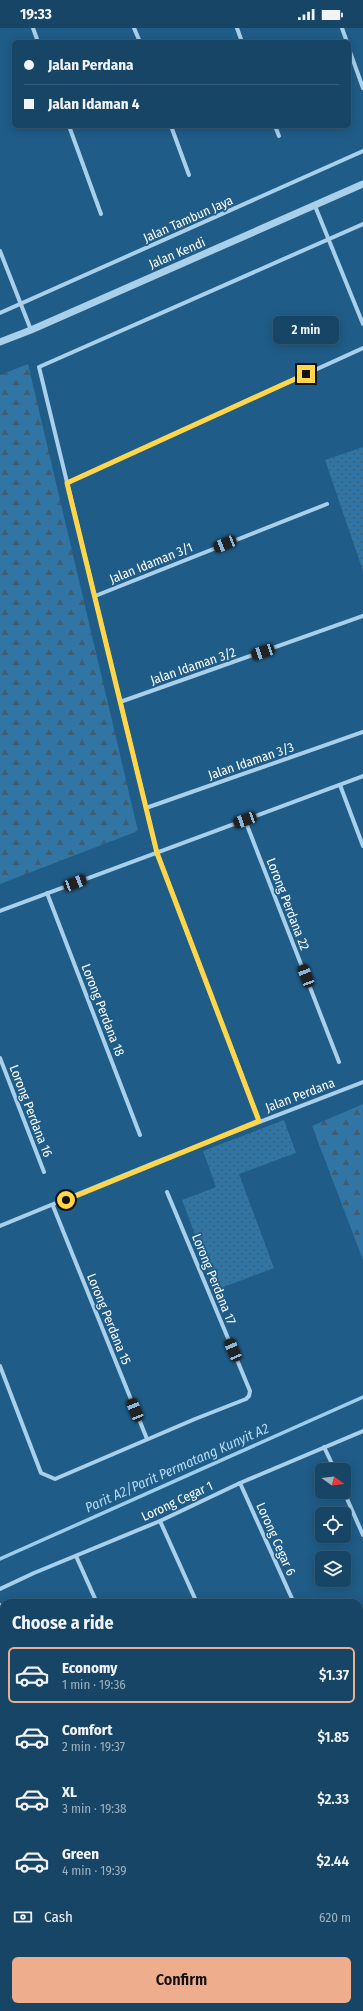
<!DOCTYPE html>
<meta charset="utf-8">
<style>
body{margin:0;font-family:"Fira Sans Condensed",sans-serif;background:#244f6e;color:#f1f3f6;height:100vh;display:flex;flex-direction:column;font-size:15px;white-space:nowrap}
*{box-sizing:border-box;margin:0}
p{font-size:13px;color:#9eb1bf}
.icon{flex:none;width:22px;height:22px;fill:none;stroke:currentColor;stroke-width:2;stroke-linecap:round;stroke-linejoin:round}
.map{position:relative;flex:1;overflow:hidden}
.drawer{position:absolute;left:0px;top:1571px;width:363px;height:412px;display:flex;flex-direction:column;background:#174565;border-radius:12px 12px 0 0;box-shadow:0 2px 10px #0003,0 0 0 1px #365d79}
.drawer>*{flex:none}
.guide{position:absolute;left:12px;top:12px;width:339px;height:88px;border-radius:6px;box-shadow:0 2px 10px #0003,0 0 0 1px #365d79;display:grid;align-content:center;height:88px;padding:0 12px;background:#174565}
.needle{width:26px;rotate:105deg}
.buttons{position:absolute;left:315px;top:1435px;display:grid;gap:8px}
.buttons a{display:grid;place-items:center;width:36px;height:36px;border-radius:6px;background:#174565;box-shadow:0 2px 10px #0003,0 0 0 1px #365d79;font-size:20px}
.end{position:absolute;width:18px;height:18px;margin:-9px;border:5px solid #ffd54a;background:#111;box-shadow:0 0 0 2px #111}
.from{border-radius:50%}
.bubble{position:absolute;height:28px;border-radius:6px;background:#174565;box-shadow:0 2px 10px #0003,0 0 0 1px #365d79;font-size:13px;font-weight:600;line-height:28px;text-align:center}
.car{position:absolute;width:12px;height:24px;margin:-12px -6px;border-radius:5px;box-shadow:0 0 3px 1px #0007;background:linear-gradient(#222 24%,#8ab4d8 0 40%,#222 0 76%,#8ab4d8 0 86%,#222 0)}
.guide b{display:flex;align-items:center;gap:14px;height:38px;font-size:15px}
.guide b+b{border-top:1px solid #365d79}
.guide i{width:10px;height:10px;background:#f1f3f6}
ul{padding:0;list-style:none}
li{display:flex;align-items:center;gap:12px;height:56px;margin:0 8px 6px;padding:0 4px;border:2px solid transparent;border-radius:6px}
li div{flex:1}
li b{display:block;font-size:15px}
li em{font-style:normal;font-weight:600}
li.selected{border-color:#eead8d}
li>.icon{width:36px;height:36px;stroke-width:1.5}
h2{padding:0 12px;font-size:18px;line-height:48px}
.pay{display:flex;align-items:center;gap:10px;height:44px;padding:0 12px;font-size:15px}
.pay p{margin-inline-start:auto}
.primary-button{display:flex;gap:8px;margin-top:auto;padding:8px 12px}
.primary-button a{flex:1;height:46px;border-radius:6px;background:#eead8d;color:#111;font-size:16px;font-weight:600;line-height:46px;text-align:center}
.status{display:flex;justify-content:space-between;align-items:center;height:28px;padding:0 20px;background:#174565;direction:ltr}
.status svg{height:11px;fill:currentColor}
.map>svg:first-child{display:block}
.grass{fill:url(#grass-dots)}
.forest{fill:url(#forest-firs)}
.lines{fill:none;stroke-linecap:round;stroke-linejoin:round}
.stream{stroke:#9dcdec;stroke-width:3.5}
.minor{stroke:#a9d0ea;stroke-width:4}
.tertiary{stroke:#a9d0ea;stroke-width:7}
.trunk{stroke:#f6fafe;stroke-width:11}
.route{stroke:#ffd54a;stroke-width:5}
.labels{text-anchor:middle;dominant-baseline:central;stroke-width:3.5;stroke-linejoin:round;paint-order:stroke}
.street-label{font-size:13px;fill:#fff;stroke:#1f5c87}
.water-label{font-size:14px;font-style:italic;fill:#b5daf2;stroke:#1f5c87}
</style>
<div class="status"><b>19:33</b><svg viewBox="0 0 49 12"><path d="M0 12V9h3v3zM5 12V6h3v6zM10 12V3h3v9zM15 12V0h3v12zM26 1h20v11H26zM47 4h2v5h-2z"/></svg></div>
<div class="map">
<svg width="363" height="1983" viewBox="0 0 363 1983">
<defs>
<pattern id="grass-dots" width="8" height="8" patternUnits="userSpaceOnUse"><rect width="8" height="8" fill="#3075a3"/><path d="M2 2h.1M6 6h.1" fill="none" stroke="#3f5e73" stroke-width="1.8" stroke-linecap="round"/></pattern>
<pattern id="forest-firs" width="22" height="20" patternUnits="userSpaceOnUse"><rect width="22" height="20" fill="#3075a3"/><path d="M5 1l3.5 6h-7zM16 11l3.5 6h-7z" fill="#3f5e73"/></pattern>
</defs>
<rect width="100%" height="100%" fill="#1f5c87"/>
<!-- grass -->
<g class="grass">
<polygon points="363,419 363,543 325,432"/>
<polygon points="284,1092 296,1125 239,1146 274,1240 216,1262 182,1172 216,1159 203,1123"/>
<polygon points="0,1612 4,1621 4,1662 0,1664"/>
</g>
<!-- forest -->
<g class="forest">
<polygon points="28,336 138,803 0,856 0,347"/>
<polygon points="363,1076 363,1232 312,1098"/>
</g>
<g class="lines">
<!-- stream -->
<polyline class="stream" points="0,1531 363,1369"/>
<!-- minor -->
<g class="minor">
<polyline points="33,0 38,14"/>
<polyline points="134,0 140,14"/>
<polyline points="237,0 242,14"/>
<polyline points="342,0 347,14"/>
<polyline points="349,21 363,60"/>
<polyline points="69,98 101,186"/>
<polyline points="171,98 189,147"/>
<polyline points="275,98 279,108"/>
<polyline points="315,178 363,296"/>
<polyline points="0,223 31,302"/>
<polyline points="0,285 363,123"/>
<polyline points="67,455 363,320"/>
<polyline points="95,568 327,476"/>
<polyline points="120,674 363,588"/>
<polyline points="340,757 363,818"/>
<polyline points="146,780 363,704"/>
<polyline points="245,792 339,1034"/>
<polyline points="47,865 140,1107"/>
<polyline points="0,883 363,748"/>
<polyline points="0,1030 44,1144"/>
<polyline points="259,1093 157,825 39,339 363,196"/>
<polyline points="53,1178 147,1411"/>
<polyline points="0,1198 156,1134 363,1054"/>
<polyline points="0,1338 41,1445 55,1451 195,1391 246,1371 249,1368 250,1363 167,1164"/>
<polyline points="324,1419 335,1442"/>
<polyline points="240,1455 294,1575"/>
<polyline points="344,1464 363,1507"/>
<polyline points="160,1493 197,1575"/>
<polyline points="76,1528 97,1575"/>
<polyline points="0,1561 34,1545 160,1493 240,1455 363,1403"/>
<polyline points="0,1577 4,1586"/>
<polyline points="359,1687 363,1685"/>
<polyline points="0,1742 4,1741"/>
<polyline points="359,1781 363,1782"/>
<polyline points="0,1847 4,1845"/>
<polyline points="0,1869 4,1870"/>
<polyline points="359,1885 363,1887"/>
<polyline points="0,1971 4,1972"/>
<polyline points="26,1979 39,1983"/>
<polyline points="346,1979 359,1983"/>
</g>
<!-- tertiary -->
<polyline class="tertiary" points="0,314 31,302 363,156"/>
<!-- trunk -->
<g class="trunk">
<polyline points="0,1899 4,1901"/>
<polyline points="0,1928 4,1929"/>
<polyline points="159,1979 172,1983"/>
<polyline points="247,1979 260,1983"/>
</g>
</g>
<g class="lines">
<!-- route -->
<polyline class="route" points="66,1172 259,1093 157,825 67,455 306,346"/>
</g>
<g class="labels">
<!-- street labels -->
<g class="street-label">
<text transform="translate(188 191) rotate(-24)">Jalan Tambun Jaya</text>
<text transform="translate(177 225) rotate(-23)">Jalan Kendi</text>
<text transform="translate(151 535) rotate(-22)">Jalan Idaman 3/1</text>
<text transform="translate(193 638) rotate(-19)">Jalan Idaman 3/2</text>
<text transform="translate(251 733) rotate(-19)">Jalan Idaman 3/3</text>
<text transform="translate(288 876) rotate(69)">Lorong Perdana 22</text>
<text transform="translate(103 982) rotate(69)">Lorong Perdana 18</text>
<text transform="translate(300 1067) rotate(-21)">Jalan Perdana</text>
<text transform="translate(31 1083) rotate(69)">Lorong Perdana 16</text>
<text transform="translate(214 1251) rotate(68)">Lorong Perdana 17</text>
<text transform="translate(109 1291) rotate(68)">Lorong Perdana 15</text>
<text transform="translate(177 1473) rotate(-25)">Lorong Cegar 1</text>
<text transform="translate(276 1511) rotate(66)">Lorong Cegar 6</text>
</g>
<!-- water labels -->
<g class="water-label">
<text transform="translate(177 1440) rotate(-24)">Parit A2/Parit Permatang Kunyit A2</text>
</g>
</g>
</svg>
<div class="buttons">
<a><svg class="needle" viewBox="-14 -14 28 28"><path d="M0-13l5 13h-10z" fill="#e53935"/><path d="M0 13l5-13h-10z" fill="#9eb1bf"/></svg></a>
<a><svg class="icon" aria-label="locate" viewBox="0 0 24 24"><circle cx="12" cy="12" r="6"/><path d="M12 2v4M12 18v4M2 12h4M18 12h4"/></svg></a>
<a><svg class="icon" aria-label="layers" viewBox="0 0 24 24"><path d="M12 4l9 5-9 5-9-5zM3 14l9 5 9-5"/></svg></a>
</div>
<i class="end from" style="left:66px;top:1172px"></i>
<i class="end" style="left:306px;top:346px"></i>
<div class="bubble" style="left:273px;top:288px;width:66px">2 min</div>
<i class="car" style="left:225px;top:516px;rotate:248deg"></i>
<i class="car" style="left:263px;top:624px;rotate:251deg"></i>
<i class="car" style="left:245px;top:792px;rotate:250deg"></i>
<i class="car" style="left:75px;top:855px;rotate:69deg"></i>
<i class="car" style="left:306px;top:948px;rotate:339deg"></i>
<i class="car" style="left:233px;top:1322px;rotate:337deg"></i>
<i class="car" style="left:135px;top:1382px;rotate:338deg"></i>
<div class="guide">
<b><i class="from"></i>Jalan Perdana</b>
<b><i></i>Jalan Idaman 4</b>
</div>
<section class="drawer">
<h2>Choose a ride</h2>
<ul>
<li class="selected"><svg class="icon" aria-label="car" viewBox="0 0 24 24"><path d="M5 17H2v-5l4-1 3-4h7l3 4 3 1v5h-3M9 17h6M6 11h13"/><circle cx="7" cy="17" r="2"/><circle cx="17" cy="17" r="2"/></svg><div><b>Economy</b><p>1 min · 19:36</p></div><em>$1.37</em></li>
<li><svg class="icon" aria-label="car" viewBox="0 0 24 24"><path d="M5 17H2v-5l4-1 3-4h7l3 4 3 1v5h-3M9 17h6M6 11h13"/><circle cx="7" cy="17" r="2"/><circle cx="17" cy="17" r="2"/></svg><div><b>Comfort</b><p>2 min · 19:37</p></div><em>$1.85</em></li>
<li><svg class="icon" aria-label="car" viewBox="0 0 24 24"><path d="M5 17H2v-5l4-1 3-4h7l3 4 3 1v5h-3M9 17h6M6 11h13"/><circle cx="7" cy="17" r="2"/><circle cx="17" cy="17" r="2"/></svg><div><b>XL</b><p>3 min · 19:38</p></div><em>$2.33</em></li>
<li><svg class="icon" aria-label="car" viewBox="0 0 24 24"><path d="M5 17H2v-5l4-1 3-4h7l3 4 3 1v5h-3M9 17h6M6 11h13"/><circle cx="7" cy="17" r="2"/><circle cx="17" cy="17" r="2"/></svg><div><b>Green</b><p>4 min · 19:39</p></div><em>$2.44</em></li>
</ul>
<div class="pay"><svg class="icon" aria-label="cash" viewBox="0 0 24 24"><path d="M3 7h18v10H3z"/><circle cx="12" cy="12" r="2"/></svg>Cash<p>620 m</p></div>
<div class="primary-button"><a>Confirm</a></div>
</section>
</div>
